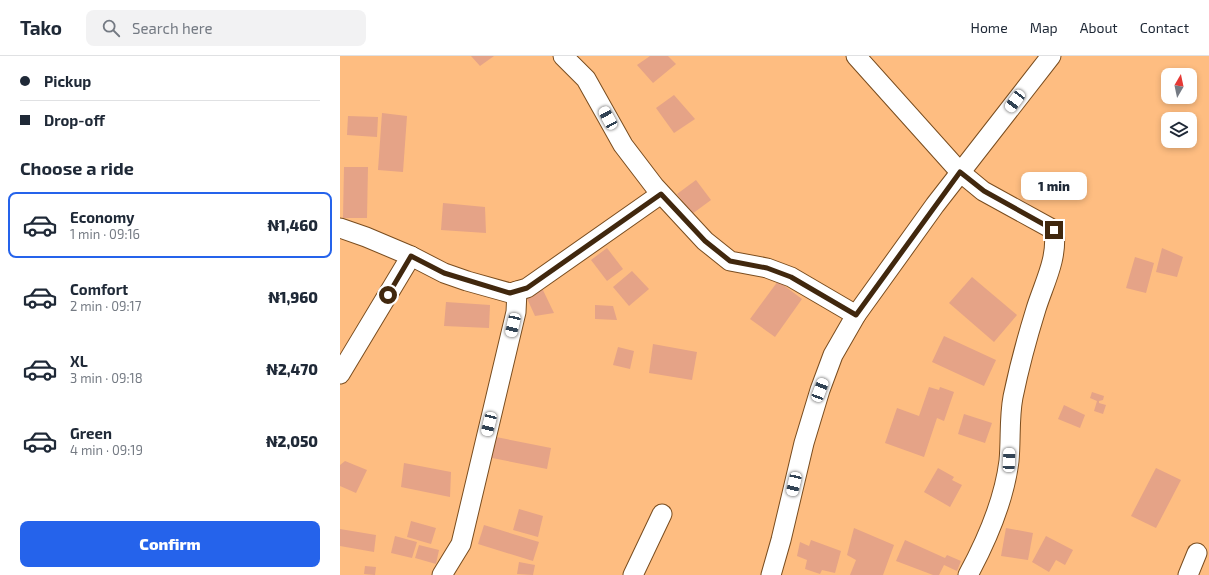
<!DOCTYPE html>
<meta charset="utf-8">
<style>
body{margin:0;font-family:"Exo 2",sans-serif;background:#f2f2f3;color:#1f2937;height:100vh;display:flex;flex-direction:column;font-size:15px;white-space:nowrap}
*{box-sizing:border-box;margin:0}
p{font-size:13px;color:#747a83}
.icon{flex:none;width:22px;height:22px;fill:none;stroke:currentColor;stroke-width:2;stroke-linecap:round;stroke-linejoin:round}
.map{position:relative;flex:1;overflow:hidden}
.panel{display:flex;flex-direction:column;background:#fff;width:340px}
.panel>*{flex:none}
.hud{display:grid;align-content:center;height:88px;padding:0 20px;background:#fff}
.needle{width:26px;rotate:9deg}
.tools{position:absolute;left:821px;top:12px;display:grid;gap:8px}
.tools a{display:grid;place-items:center;width:36px;height:36px;border-radius:8px;background:#fff;box-shadow:0 2px 6px #0003;font-size:20px}
.end{position:absolute;width:18px;height:18px;margin:-9px;border:5px solid #41280e;background:#fff;box-shadow:0 0 0 2px #fff}
.from{border-radius:50%}
.bubble{position:absolute;height:28px;border-radius:8px;background:#fff;box-shadow:0 2px 6px #0003;font-size:13px;font-weight:800;line-height:28px;text-align:center}
.car{position:absolute;width:12px;height:24px;margin:-12px -6px;border-radius:5px;box-shadow:0 0 3px 1px #0007;background:linear-gradient(#fff 24%,#345 0 40%,#fff 0 76%,#345 0 86%,#fff 0)}
.hud b{display:flex;align-items:center;gap:14px;height:38px;font-size:15px}
.hud b+b{border-top:1px solid #e0e1e3}
.hud i{width:10px;height:10px;background:#1f2937}
ul{padding:0;list-style:none}
li{display:flex;align-items:center;gap:12px;height:66px;margin:0 8px 6px;padding:0 12px;border:2px solid transparent;border-radius:8px}
li div{flex:1}
li b{display:block;font-size:15px}
li em{font-style:normal;font-weight:800}
li.on{border-color:#2563eb}
li>.icon{width:36px;height:36px;stroke-width:1.5}
h2{padding:0 20px;font-size:18px;line-height:48px}
.primary-button{display:flex;gap:8px;margin-top:auto;padding:8px 20px}
.primary-button a{flex:1;height:46px;border-radius:8px;background:#2563eb;color:#fff;font-size:16px;font-weight:800;line-height:46px;text-align:center}
header{display:flex;align-items:center;gap:24px;box-sizing:border-box;height:56px;padding:0 20px;background:#fff;border-bottom:1px solid #e0e1e3}
header strong{font-size:19px}
nav{display:flex;gap:22px;margin-inline-start:auto;font-size:14px}
.search{width:280px;height:36px;background:#f2f2f3;display:flex;align-items:center;gap:10px;box-sizing:border-box;padding:0 14px;border-radius:8px;color:#747a83;font-size:15px}
main{display:flex;flex:1;min-height:0}
.map>svg:first-child{display:block}
.building{fill:#e5a387}
.lines{fill:none;stroke-linecap:round;stroke-linejoin:round}
.minor-casing{stroke:#794c1e;stroke-width:21}
.minor{stroke:#fff;stroke-width:19}
.route{stroke:#41280e;stroke-width:5}
</style>
<header>
<strong>Tako</strong>
<div class="search"><svg class="icon" aria-label="search" viewBox="0 0 24 24"><circle cx="10" cy="10" r="6"/><path d="M15 15l6 6"/></svg>Search here</div>
<nav><a>Home</a><a>Map</a><a>About</a><a>Contact</a></nav>
</header>
<main>
<section class="panel">
<div class="hud">
<b><i class="from"></i>Pickup</b>
<b><i></i>Drop-off</b>
</div>
<h2>Choose a ride</h2>
<ul>
<li class="on"><svg class="icon" aria-label="car" viewBox="0 0 24 24"><path d="M5 17H2v-5l4-1 3-4h7l3 4 3 1v5h-3M9 17h6M6 11h13"/><circle cx="7" cy="17" r="2"/><circle cx="17" cy="17" r="2"/></svg><div><b>Economy</b><p>1 min · 09:16</p></div><em>₦1,460</em></li>
<li><svg class="icon" aria-label="car" viewBox="0 0 24 24"><path d="M5 17H2v-5l4-1 3-4h7l3 4 3 1v5h-3M9 17h6M6 11h13"/><circle cx="7" cy="17" r="2"/><circle cx="17" cy="17" r="2"/></svg><div><b>Comfort</b><p>2 min · 09:17</p></div><em>₦1,960</em></li>
<li><svg class="icon" aria-label="car" viewBox="0 0 24 24"><path d="M5 17H2v-5l4-1 3-4h7l3 4 3 1v5h-3M9 17h6M6 11h13"/><circle cx="7" cy="17" r="2"/><circle cx="17" cy="17" r="2"/></svg><div><b>XL</b><p>3 min · 09:18</p></div><em>₦2,470</em></li>
<li><svg class="icon" aria-label="car" viewBox="0 0 24 24"><path d="M5 17H2v-5l4-1 3-4h7l3 4 3 1v5h-3M9 17h6M6 11h13"/><circle cx="7" cy="17" r="2"/><circle cx="17" cy="17" r="2"/></svg><div><b>Green</b><p>4 min · 09:19</p></div><em>₦2,050</em></li>
</ul>
<div class="primary-button"><a>Confirm</a></div>
</section>
<div class="map">
<svg width="869" height="519" viewBox="0 0 869 519">
<rect width="100%" height="100%" fill="#febd81"/>
<!-- building -->
<g class="building">
<polygon points="131,0 154,0 140,10"/>
<polygon points="310,0 328,0 336,8 313,27 297,9"/>
<polygon points="334,39 355,63 334,77 316,52"/>
<polygon points="42,57 67,60 63,116 38,114"/>
<polygon points="8,60 38,61 37,81 7,79"/>
<polygon points="4,111 28,111 27,162 3,162"/>
<polygon points="356,124 371,144 352,158 337,138"/>
<polygon points="103,147 145,151 146,177 101,174"/>
<polygon points="267,192 283,213 267,225 251,204"/>
<polygon points="822,192 843,201 837,221 816,216"/>
<polygon points="795,201 814,207 806,237 786,232"/>
<polygon points="292,215 309,233 289,250 273,231"/>
<polygon points="632,221 677,259 654,286 609,247"/>
<polygon points="438,225 462,243 435,281 410,263"/>
<polygon points="201,230 214,257 195,260 185,238"/>
<polygon points="106,246 150,249 149,272 104,270"/>
<polygon points="255,249 273,250 277,264 255,263"/>
<polygon points="604,280 656,304 644,330 592,306"/>
<polygon points="313,288 357,296 352,324 309,317"/>
<polygon points="278,291 294,295 290,313 273,309"/>
<polygon points="589,331 599,334 600,331 614,336 604,365 597,362 584,401 545,387 557,352 579,360"/>
<polygon points="752,336 764,340 763,344 759,345 759,347 766,349 763,358 754,355 757,345 750,342"/>
<polygon points="724,349 745,359 740,372 718,363"/>
<polygon points="624,358 652,367 645,387 618,378"/>
<polygon points="151,380 211,392 207,413 147,401"/>
<polygon points="5,405 27,414 16,437 0,430 0,409"/>
<polygon points="64,407 111,416 110,441 61,431"/>
<polygon points="598,412 614,421 612,424 622,429 610,451 584,436"/>
<polygon points="816,412 841,424 816,472 791,460"/>
<polygon points="179,453 203,460 198,481 173,474"/>
<polygon points="71,465 96,472 91,488 67,481"/>
<polygon points="144,469 199,486 193,505 138,488"/>
<polygon points="514,472 554,489 543,519 510,519 516,504 507,499"/>
<polygon points="666,472 693,477 688,504 661,500"/>
<polygon points="0,473 36,479 34,496 0,490"/>
<polygon points="55,480 77,486 72,502 51,497"/>
<polygon points="706,480 733,494 725,509 716,504 709,516 692,506"/>
<polygon points="471,484 501,495 495,517 482,514 480,518 465,513 467,504 457,500 460,486 469,490"/>
<polygon points="565,484 605,502 607,499 621,505 617,515 604,509 599,519 593,519 556,505"/>
<polygon points="79,489 99,494 96,508 75,502"/>
<polygon points="179,506 195,509 193,519 177,518"/>
<polygon points="25,510 36,511 35,519 24,518"/>
</g>
<g class="lines">
<defs>
<g id="minor">
<polyline points="223,0 246,23 283,89 315,131 365,185 390,205 427,212 451,221 516,259"/>
<path d="M516,0L620,116L643,135L714,174C718,203 704,227 696,253C687,282 679,312 673,341C669,362 671,384 669,405C664,445 647,484 628,519"/>
<polyline points="0,172 26,181 71,200 104,217 127,225 170,237 187,232 321,138"/>
<polyline points="0,318 71,200"/>
<polyline points="102,519 121,488 176,256 177,235"/>
<polyline points="293,519 322,458"/>
<polyline points="431,519 441,484 464,387 480,334 493,299 516,259 595,149 711,0"/>
<polyline points="848,519 857,497"/>
</g>
</defs>
<!-- minor casing -->
<use href="#minor" class="minor-casing"/>
<!-- minor -->
<use href="#minor" class="minor"/>
</g>
<g class="lines">
<!-- route -->
<polyline class="route" points="48,239 71,200 104,217 170,237 187,232 321,138 365,185 390,205 427,212 451,221 516,259 620,116 644,135 714,174"/>
</g>
</svg>
<div class="tools">
<a><svg class="needle" viewBox="-14 -14 28 28"><path d="M0-13l5 13h-10z" fill="#e53935"/><path d="M0 13l5-13h-10z" fill="#747a83"/></svg></a>
<a><svg class="icon" aria-label="layers" viewBox="0 0 24 24"><path d="M12 4l9 5-9 5-9-5zM3 14l9 5 9-5"/></svg></a>
</div>
<i class="end from" style="left:48px;top:239px"></i>
<i class="end" style="left:714px;top:174px"></i>
<div class="bubble" style="left:681px;top:116px;width:66px">1 min</div>
<i class="car" style="left:675px;top:45px;rotate:217deg"></i>
<i class="car" style="left:268px;top:62px;rotate:331deg"></i>
<i class="car" style="left:173px;top:269px;rotate:193deg"></i>
<i class="car" style="left:480px;top:334px;rotate:21deg"></i>
<i class="car" style="left:149px;top:368px;rotate:194deg"></i>
<i class="car" style="left:669px;top:404px;rotate:2deg"></i>
<i class="car" style="left:454px;top:428px;rotate:193deg"></i>
</div>
</main>
